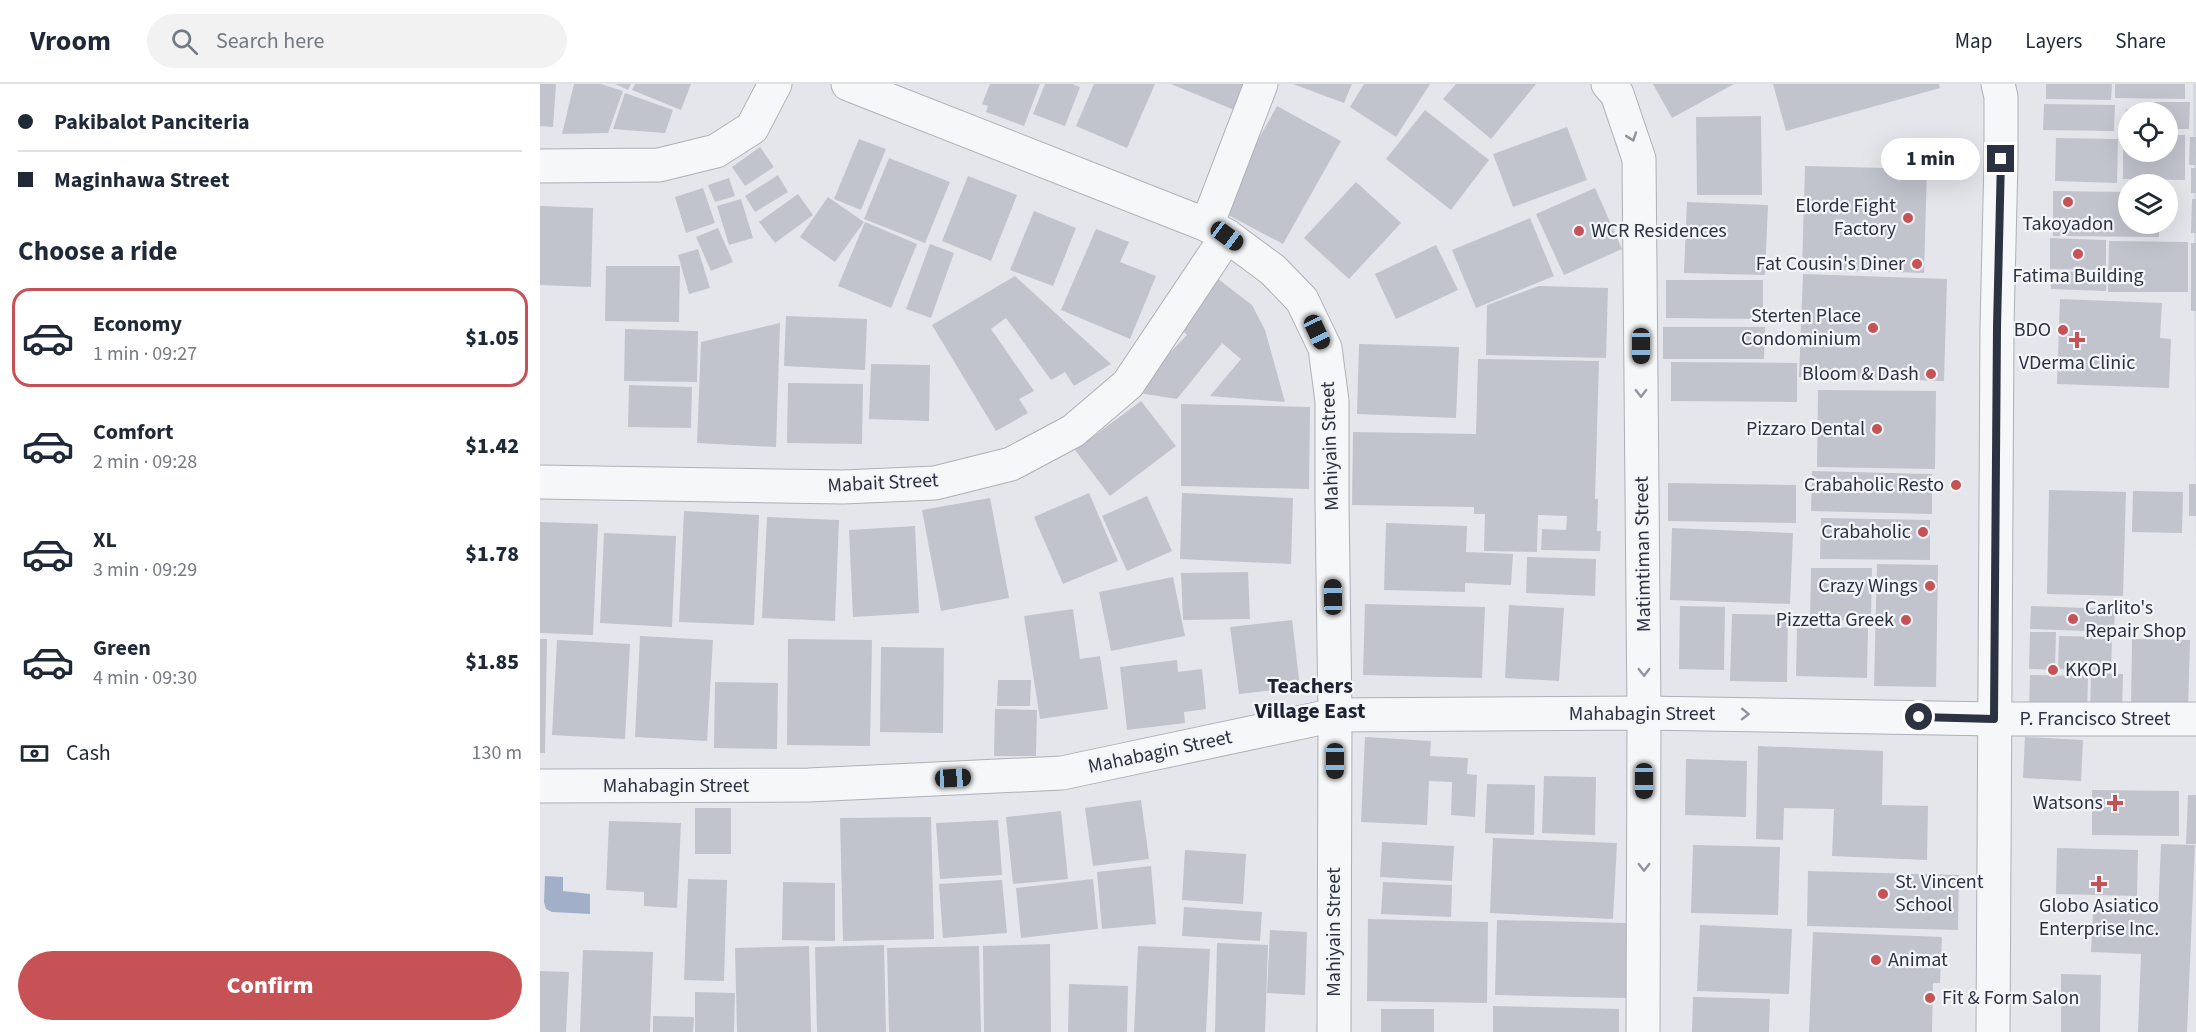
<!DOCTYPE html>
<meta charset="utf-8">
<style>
body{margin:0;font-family:"Source Sans 3",sans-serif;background:#f2f2f3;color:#1f2937;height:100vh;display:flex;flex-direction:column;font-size:22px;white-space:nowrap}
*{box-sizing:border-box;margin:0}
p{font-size:20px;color:#747a83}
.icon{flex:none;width:33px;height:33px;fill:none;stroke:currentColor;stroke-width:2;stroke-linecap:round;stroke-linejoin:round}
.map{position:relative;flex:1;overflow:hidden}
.drawer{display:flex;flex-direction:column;background:#fff;width:540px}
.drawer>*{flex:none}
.hud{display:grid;align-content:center;height:132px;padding:0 18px;background:#fff}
.tools{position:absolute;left:1578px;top:18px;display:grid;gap:12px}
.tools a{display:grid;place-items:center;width:60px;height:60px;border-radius:50%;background:#fff;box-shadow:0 6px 24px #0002;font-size:30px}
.end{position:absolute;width:27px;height:27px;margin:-14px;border:8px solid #2c3242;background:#fff;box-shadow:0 0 0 3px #fff}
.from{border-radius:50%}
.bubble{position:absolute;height:42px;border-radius:21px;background:#fff;box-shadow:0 6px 24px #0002;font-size:20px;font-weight:800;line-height:42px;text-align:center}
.car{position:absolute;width:18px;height:36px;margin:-18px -9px;border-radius:8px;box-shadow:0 0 4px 2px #0007;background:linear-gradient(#222 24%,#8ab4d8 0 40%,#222 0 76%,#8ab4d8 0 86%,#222 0)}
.hud b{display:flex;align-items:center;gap:21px;height:57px;font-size:22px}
.hud b+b{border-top:2px solid #e0e1e3}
.hud i{width:15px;height:15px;background:#1f2937}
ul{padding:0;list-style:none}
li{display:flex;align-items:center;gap:18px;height:99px;margin:0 12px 9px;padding:0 6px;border:3px solid transparent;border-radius:18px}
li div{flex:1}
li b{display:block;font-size:22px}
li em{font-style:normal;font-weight:800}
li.active{border-color:#c65256}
li>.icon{width:54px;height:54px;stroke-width:1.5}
h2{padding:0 18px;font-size:27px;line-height:72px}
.pay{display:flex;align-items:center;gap:15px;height:66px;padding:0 18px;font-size:22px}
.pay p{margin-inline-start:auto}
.button{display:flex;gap:12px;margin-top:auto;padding:12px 18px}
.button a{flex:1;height:69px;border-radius:36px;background:#c65256;color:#fff;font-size:24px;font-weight:800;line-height:69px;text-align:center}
header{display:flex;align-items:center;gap:36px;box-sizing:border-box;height:84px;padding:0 30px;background:#fff;border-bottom:2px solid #e0e1e3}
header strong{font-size:28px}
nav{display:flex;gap:33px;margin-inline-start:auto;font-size:21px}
.search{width:420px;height:54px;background:#f2f2f3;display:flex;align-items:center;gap:15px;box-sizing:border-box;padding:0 21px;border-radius:33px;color:#747a83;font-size:22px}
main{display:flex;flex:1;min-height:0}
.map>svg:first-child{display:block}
.built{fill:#d6d8df}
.water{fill:#a1afc8}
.building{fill:#c1c4cd}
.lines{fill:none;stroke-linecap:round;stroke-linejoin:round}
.minor-casing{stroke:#adb0b8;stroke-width:35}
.minor{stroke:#f6f7f9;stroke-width:33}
.oneway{stroke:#91949e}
.route{stroke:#2c3242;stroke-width:8}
.poi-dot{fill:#c65256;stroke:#f3f5f8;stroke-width:2}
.labels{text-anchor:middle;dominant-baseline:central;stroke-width:4.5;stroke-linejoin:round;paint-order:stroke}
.poi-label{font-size:20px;fill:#2c3242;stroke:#f3f5f8;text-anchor:end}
.street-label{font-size:20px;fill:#2c3242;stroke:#f3f5f8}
.quarter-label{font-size:22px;font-weight:bold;fill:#1e2333;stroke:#f3f5f8}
</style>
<header>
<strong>Vroom</strong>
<div class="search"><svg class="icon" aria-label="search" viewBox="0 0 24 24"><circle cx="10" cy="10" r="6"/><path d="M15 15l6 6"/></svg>Search here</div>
<nav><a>Map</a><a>Layers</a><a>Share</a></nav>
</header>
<main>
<section class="drawer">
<div class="hud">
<b><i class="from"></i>Pakibalot Panciteria</b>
<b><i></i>Maginhawa Street</b>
</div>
<h2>Choose a ride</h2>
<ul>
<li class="active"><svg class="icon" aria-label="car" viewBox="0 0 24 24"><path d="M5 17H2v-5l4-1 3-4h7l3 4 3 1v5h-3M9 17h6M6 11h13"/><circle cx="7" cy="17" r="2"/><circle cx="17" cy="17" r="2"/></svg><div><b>Economy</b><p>1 min · 09:27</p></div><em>$1.05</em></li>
<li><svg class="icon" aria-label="car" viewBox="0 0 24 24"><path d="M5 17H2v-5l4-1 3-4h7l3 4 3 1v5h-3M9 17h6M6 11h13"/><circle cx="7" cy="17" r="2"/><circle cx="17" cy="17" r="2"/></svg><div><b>Comfort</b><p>2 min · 09:28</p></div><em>$1.42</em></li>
<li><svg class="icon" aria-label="car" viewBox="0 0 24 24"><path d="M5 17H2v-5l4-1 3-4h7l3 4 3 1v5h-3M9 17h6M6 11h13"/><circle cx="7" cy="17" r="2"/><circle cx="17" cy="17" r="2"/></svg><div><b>XL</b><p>3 min · 09:29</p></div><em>$1.78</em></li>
<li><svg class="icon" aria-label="car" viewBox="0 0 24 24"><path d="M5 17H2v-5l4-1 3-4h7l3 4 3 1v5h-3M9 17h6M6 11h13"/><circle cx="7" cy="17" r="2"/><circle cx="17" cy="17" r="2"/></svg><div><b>Green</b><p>4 min · 09:30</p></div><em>$1.85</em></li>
</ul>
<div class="pay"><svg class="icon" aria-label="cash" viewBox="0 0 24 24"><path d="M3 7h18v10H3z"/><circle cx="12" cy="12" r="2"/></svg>Cash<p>130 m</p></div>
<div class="button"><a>Confirm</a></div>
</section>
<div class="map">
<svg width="1656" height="948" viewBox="0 0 1656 948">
<rect width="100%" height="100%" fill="#e4e6eb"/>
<!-- built -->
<polygon class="built" points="1653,0 1656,0 1656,468"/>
<!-- water -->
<polygon class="water" points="5,792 23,793 23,807 50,810 50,830 12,828 6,825 4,818"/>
<!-- building -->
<g class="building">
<polygon points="0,0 16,0 13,43 0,42"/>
<polygon points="34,0 61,0 83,7 68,49 22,50"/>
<polygon points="75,0 91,0 88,6"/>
<polygon points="95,0 151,0 141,26 92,6"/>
<polygon points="450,0 500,0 484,42 446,28 448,22 442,20"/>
<polygon points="505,0 532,0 540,3 525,42 493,30"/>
<polygon points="554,0 615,0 587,64 536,42"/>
<polygon points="631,0 716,0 704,30"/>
<polygon points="753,0 812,0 804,19"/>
<polygon points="824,0 890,0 856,53 810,23"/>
<polygon points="916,0 996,0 951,55 903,15"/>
<polygon points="1113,0 1194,0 1132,34"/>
<polygon points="1233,0 1399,0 1400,4 1246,47"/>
<polygon points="1506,0 1572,0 1571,16 1506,15"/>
<polygon points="1575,0 1645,0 1645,15 1575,14"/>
<polygon points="85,9 133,26 125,49 73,45"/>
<polygon points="1614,18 1650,18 1649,45 1628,45 1628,28 1614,28"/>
<polygon points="1504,20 1575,21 1574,47 1503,46"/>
<polygon points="737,22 801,57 743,160 679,126"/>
<polygon points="1586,25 1612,25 1612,28 1588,28 1588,43 1586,43"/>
<polygon points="885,26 949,76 911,126 846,75"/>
<polygon points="1221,32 1222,111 1157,111 1156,33"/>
<polygon points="1027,43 1047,96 973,123 953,70"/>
<polygon points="1583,50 1588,50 1588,68 1628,68 1628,51 1645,51 1645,96 1583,95"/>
<polygon points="1650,53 1656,53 1656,81 1649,81"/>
<polygon points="1516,54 1578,55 1577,99 1515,97"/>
<polygon points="319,55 346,65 321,126 294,115"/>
<polygon points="220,63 234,83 205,102 192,83"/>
<polygon points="349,74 410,98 385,159 324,135"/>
<polygon points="1265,82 1387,85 1384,189 1262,185"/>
<rect x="1651" y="84" width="5" height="25"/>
<polygon points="238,91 248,108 215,128 205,112"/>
<polygon points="428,92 477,111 451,177 402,157"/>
<polygon points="189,94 195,112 175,118 168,101"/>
<polygon points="816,98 861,139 809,195 764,154"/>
<polygon points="163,104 175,139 146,149 135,113"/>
<polygon points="1055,104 1082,165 1024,191 996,130"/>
<polygon points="1513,107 1588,108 1588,140 1619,140 1619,153 1513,152"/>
<polygon points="258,110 273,131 235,159 219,138"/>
<polygon points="288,113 324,138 295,178 260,153"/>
<polygon points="201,115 213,154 189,161 177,122"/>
<polygon points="1652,115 1656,115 1656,149 1651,149"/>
<polygon points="1147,118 1228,121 1225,191 1144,189"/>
<polygon points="0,122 53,124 51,203 0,201"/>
<polygon points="494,127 536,144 513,202 470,186"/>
<polygon points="990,134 1014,192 936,224 912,166"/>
<polygon points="325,138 377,160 351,224 298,202"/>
<polygon points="178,144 193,178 171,187 156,153"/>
<polygon points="556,145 589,158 580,178 616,192 590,255 521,226"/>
<polygon points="1510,154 1566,156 1566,186 1510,185"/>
<polygon points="1569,157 1648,158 1648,208 1568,208"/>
<rect x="1651" y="159" width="5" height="68"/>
<polygon points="390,160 414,169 391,234 366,225"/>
<polygon points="896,161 918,206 856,235 835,190"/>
<polygon points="158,165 170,204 149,210 138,171"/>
<polygon points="66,182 140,182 139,238 65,237"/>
<polygon points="1511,187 1567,189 1566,207 1511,205"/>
<polygon points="1263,190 1407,195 1404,297 1259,293"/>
<polygon points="673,191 712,221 725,246 745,318 670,312 701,275 682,259 637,315 592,308 647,251 640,244"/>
<polygon points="475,192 571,280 534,302 525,288 511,296 466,234 451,245 494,307 479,315 488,329 456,347 392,241"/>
<polygon points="1126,196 1223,196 1223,235 1126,234"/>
<polygon points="999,202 1068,204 1066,274 946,271 947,221"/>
<polygon points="1520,215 1622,219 1620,254 1631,255 1629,304 1517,300"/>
<polygon points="246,232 327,235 325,286 244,282"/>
<polygon points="240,239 236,363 157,359 161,258"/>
<polygon points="1123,243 1225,243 1224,275 1123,275"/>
<polygon points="85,245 158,247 157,298 84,297"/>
<polygon points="819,260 919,263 916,334 817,330"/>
<polygon points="938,275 1059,277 1055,415 1058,415 1057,447 1061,447 1060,467 1001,466 1002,445 1026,446 1027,432 998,431 997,468 944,467 945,430 934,430 934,423 812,421 813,348 936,350"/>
<polygon points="1131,278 1257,279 1257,318 1131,317"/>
<polygon points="331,280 390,281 389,337 329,335"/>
<polygon points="248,299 323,300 322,360 247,359"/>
<polygon points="89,301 152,303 151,344 88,343"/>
<polygon points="1278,306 1396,307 1395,385 1277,383"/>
<polygon points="601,317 636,362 570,412 535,366"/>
<polygon points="641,320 770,323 769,405 641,402"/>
<polygon points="1272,387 1392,390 1392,430 1271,427"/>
<polygon points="1128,399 1256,401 1256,439 1128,437"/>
<rect x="1649" y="400" width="7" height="32"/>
<polygon points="1509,406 1586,408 1583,512 1507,510"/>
<polygon points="1593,407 1643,408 1642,449 1592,448"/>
<polygon points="549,409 578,477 523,500 494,433"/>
<polygon points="642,409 753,414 751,480 640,475"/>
<polygon points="607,412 632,467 587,487 562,432"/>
<polygon points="450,414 469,514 401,527 382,426"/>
<polygon points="144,427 219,431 214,541 139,538"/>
<polygon points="227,433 299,436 295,537 222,534"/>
<polygon points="1281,434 1390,436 1390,476 1280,475"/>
<polygon points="0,438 58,440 53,551 0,549"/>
<polygon points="846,439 927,442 926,468 973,470 971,501 925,499 925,508 844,506"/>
<polygon points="375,442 379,529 313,533 309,446"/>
<polygon points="1132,444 1253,449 1250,520 1130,516"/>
<polygon points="64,449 136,452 132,543 60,539"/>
<polygon points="987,473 1056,475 1055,512 986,509"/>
<polygon points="1337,480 1398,481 1396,603 1334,602"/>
<polygon points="1271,484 1332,484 1331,537 1270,536"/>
<polygon points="708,488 710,535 643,536 641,489"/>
<polygon points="633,493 645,552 571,567 559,508"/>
<polygon points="825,520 945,523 942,594 823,591"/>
<polygon points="969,521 1024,524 1019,597 965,594"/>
<polygon points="1140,522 1185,523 1184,586 1139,585"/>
<polygon points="1491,522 1575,525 1574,548 1490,545"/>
<polygon points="533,525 540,575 560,572 568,625 500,635 484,532"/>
<polygon points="1192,530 1248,531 1247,598 1190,597"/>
<polygon points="752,536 760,603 699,610 690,543"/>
<polygon points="1257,542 1328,544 1327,594 1256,592"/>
<polygon points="1490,548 1516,548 1515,586 1489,585"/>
<polygon points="100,552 173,556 167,657 95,653"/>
<polygon points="1519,552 1572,553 1571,587 1518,585"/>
<polygon points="0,555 7,555 5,669 0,669"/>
<polygon points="248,555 332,556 330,662 247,661"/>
<polygon points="1592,555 1650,556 1648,626 1591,625"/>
<polygon points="17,556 90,560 85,655 12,651"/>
<polygon points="341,563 404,564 403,649 340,648"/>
<polygon points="637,576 638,588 662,585 666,625 644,628 645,639 587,646 580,583"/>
<polygon points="1551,589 1583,590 1582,627 1550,627"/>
<polygon points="1490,591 1548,592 1547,628 1489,627"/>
<polygon points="458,596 491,596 490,622 457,622"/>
<polygon points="175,598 238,599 237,665 174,664"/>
<polygon points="455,625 497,626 496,672 454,672"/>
<polygon points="825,653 891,657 890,672 928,674 927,690 937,691 935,733 911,731 912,698 889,697 887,741 821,738"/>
<polygon points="1485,653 1543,656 1541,697 1483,694"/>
<polygon points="1218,662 1343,667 1342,721 1388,722 1387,776 1292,772 1294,725 1244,724 1243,756 1216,755"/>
<polygon points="1146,675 1207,677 1206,733 1145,731"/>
<polygon points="1004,692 1056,693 1055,751 1002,749"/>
<polygon points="947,700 995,701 994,751 945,749"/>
<polygon points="1552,706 1639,707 1639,752 1552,751"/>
<polygon points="1648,711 1656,711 1656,760 1646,760"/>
<polygon points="601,716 609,775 553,782 545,724"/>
<rect x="155" y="724" width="36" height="46"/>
<polygon points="521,727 528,795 473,800 466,733"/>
<polygon points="391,733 394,855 303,857 300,734"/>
<polygon points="458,736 462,791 400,795 396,739"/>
<polygon points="69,737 141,739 137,824 104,822 104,808 66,806"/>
<polygon points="953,754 1077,759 1073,835 950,829"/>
<polygon points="842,758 914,762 912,797 840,793"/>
<polygon points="1621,760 1655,761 1647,948 1598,948 1601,870 1551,868 1553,828 1618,830"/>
<polygon points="1153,761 1240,763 1238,831 1151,829"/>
<polygon points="1517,764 1598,766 1597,812 1516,810"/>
<polygon points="645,766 706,770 703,820 642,816"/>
<polygon points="611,782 616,840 562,845 557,788"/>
<polygon points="1268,787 1419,791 1418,846 1267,842"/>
<polygon points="148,795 187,796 184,897 144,896"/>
<polygon points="553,795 558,845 481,854 476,804"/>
<polygon points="462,796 467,849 403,854 399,800"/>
<polygon points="243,798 295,799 295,857 242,856"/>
<polygon points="843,798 912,801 911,833 841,830"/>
<polygon points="644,823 722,828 720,857 642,852"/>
<polygon points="828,835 948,838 947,919 827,917"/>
<polygon points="957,836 1087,839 1086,914 955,911"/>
<polygon points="1160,841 1252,845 1249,910 1157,907"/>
<polygon points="730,846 767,848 765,911 727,909"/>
<polygon points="1273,848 1402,853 1400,899 1393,899 1392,948 1269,948"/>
<polygon points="677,859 728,861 725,948 675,948"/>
<polygon points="510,860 511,948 444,948 443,862"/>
<polygon points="344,861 346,948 277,948 275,863"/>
<polygon points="269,862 271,948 197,948 195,864"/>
<polygon points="439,862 441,948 349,948 347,864"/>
<polygon points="598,862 670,865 666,948 594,948"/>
<polygon points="43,866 113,868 110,948 40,948"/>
<polygon points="0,887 29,888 26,948 0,948"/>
<polygon points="1521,890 1561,891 1560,948 1521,948"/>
<polygon points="529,900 588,902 587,948 528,948"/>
<polygon points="155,908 195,909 194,948 155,948"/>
<polygon points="1153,913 1230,915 1229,948 1152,948"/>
<polygon points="953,922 1079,925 1079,948 953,948"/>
<rect x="841" y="925" width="53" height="23"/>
<polygon points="113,932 154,933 153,948 113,948"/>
</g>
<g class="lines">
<defs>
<g id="minor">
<polyline points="308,0 667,141 687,152 733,186 762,216 785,264 792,317 792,419 795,631 794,948"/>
<polyline points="1068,0 1077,10 1099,75 1104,629 1103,948"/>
<polyline points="0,82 119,81 176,67 212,44 235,0"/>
<polyline points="667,141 721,0"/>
<polyline points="0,398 303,403 395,399 471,380 533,347 588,300 687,152"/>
<polyline points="0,702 269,701 522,689 795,631 1104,629 1454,635 1656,635"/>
<polyline points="1453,948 1457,243 1461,75 1461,13 1458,0"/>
</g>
</defs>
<!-- minor casing -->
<use href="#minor" class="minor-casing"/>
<!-- minor -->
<use href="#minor" class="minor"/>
</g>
<!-- one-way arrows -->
<defs><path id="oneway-chevron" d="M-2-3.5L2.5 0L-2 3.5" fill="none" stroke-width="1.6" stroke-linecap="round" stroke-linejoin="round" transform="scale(1.5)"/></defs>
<g class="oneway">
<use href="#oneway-chevron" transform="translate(1092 53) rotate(71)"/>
<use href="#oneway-chevron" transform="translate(1101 309) rotate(89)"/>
<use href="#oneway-chevron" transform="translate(1104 588) rotate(89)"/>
<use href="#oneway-chevron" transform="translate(1205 630) rotate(1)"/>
<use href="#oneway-chevron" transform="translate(1104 783) rotate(90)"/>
</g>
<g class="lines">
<!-- route -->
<polyline class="route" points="1379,633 1454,635 1457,243 1461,75"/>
</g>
<!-- markers -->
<g class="poi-dot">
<circle cx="1528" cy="118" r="6"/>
<circle cx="1368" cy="134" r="6"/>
<circle cx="1039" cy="147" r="6"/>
<circle cx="1538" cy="170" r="6"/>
<circle cx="1377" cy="180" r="6"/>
<circle cx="1333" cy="244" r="6"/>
<circle cx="1523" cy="246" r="6"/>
<path d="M1534 247h6v6h6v6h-6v6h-6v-6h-6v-6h6z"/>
<circle cx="1391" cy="290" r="6"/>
<circle cx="1337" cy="345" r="6"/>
<circle cx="1416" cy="401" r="6"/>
<circle cx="1383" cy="448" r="6"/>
<circle cx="1390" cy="502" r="6"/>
<circle cx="1533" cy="535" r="6"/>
<circle cx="1366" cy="536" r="6"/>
<circle cx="1513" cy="586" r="6"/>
<path d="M1572 710h6v6h6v6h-6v6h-6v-6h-6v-6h6z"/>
<path d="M1556 791h6v6h6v6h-6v6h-6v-6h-6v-6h6z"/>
<circle cx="1343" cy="810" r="6"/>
<circle cx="1336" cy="876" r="6"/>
<circle cx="1390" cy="914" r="6"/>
</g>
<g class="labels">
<!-- poi labels -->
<g class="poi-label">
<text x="1356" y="122">Elorde Fight<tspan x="1356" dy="23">Factory</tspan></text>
<text x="1528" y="140" text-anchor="middle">Takoyadon</text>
<text x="1051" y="147" text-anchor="start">WCR Residences</text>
<text x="1365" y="180">Fat Cousin's Diner</text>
<text x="1538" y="192" text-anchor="middle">Fatima Building</text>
<text x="1321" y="232">Sterten Place<tspan x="1321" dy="23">Condominium</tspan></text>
<text x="1511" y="246">BDO</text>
<text x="1537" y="279" text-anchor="middle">VDerma Clinic</text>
<text x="1379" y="290">Bloom &amp; Dash</text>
<text x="1325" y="345">Pizzaro Dental</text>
<text x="1404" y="401">Crabaholic Resto</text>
<text x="1371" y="448">Crabaholic</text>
<text x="1378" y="502">Crazy Wings</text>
<text x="1545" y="524" text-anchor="start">Carlito's<tspan x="1545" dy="23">Repair Shop</tspan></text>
<text x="1354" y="536">Pizzetta Greek</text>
<text x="1525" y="586" text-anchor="start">KKOPI</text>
<text x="1563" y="719">Watsons</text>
<text x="1355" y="798" text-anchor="start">St. Vincent<tspan x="1355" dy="23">School</tspan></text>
<text x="1559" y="822" text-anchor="middle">Globo Asiatico<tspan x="1559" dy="23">Enterprise Inc.</tspan></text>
<text x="1348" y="876" text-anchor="start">Animat</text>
<text x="1402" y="914" text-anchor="start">Fit &amp; Form Salon</text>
</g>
<!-- street labels -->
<g class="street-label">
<text transform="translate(790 362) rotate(-92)">Mahiyain Street</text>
<text transform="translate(343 399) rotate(-3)">Mabait Street</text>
<text transform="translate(1103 470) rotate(-91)">Matimtiman Street</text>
<text x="1102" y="630">Mahabagin Street</text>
<text x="1555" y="635">P. Francisco Street</text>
<text transform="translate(620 668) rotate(-12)">Mahabagin Street</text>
<text x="136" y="702">Mahabagin Street</text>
<text transform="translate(794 848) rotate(-90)">Mahiyain Street</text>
</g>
<!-- quarter labels -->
<g class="quarter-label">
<text x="770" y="602">Teachers<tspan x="770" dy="25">Village East</tspan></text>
</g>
</g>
</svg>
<div class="tools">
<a><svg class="icon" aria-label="locate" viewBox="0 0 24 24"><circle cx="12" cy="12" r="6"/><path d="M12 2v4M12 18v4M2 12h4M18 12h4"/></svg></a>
<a><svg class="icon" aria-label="layers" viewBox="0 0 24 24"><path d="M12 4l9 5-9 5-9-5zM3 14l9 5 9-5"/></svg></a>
</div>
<i class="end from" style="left:1379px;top:633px"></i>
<i class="end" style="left:1461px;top:75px"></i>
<div class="bubble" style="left:1341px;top:54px;width:99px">1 min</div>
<i class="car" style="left:687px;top:152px;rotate:127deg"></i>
<i class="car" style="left:777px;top:248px;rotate:155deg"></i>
<i class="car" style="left:1101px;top:262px;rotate:180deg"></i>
<i class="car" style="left:793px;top:513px;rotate:359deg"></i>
<i class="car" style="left:795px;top:677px;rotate:180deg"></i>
<i class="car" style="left:413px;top:694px;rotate:87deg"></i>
<i class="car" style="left:1104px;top:697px;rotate:180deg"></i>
</div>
</main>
